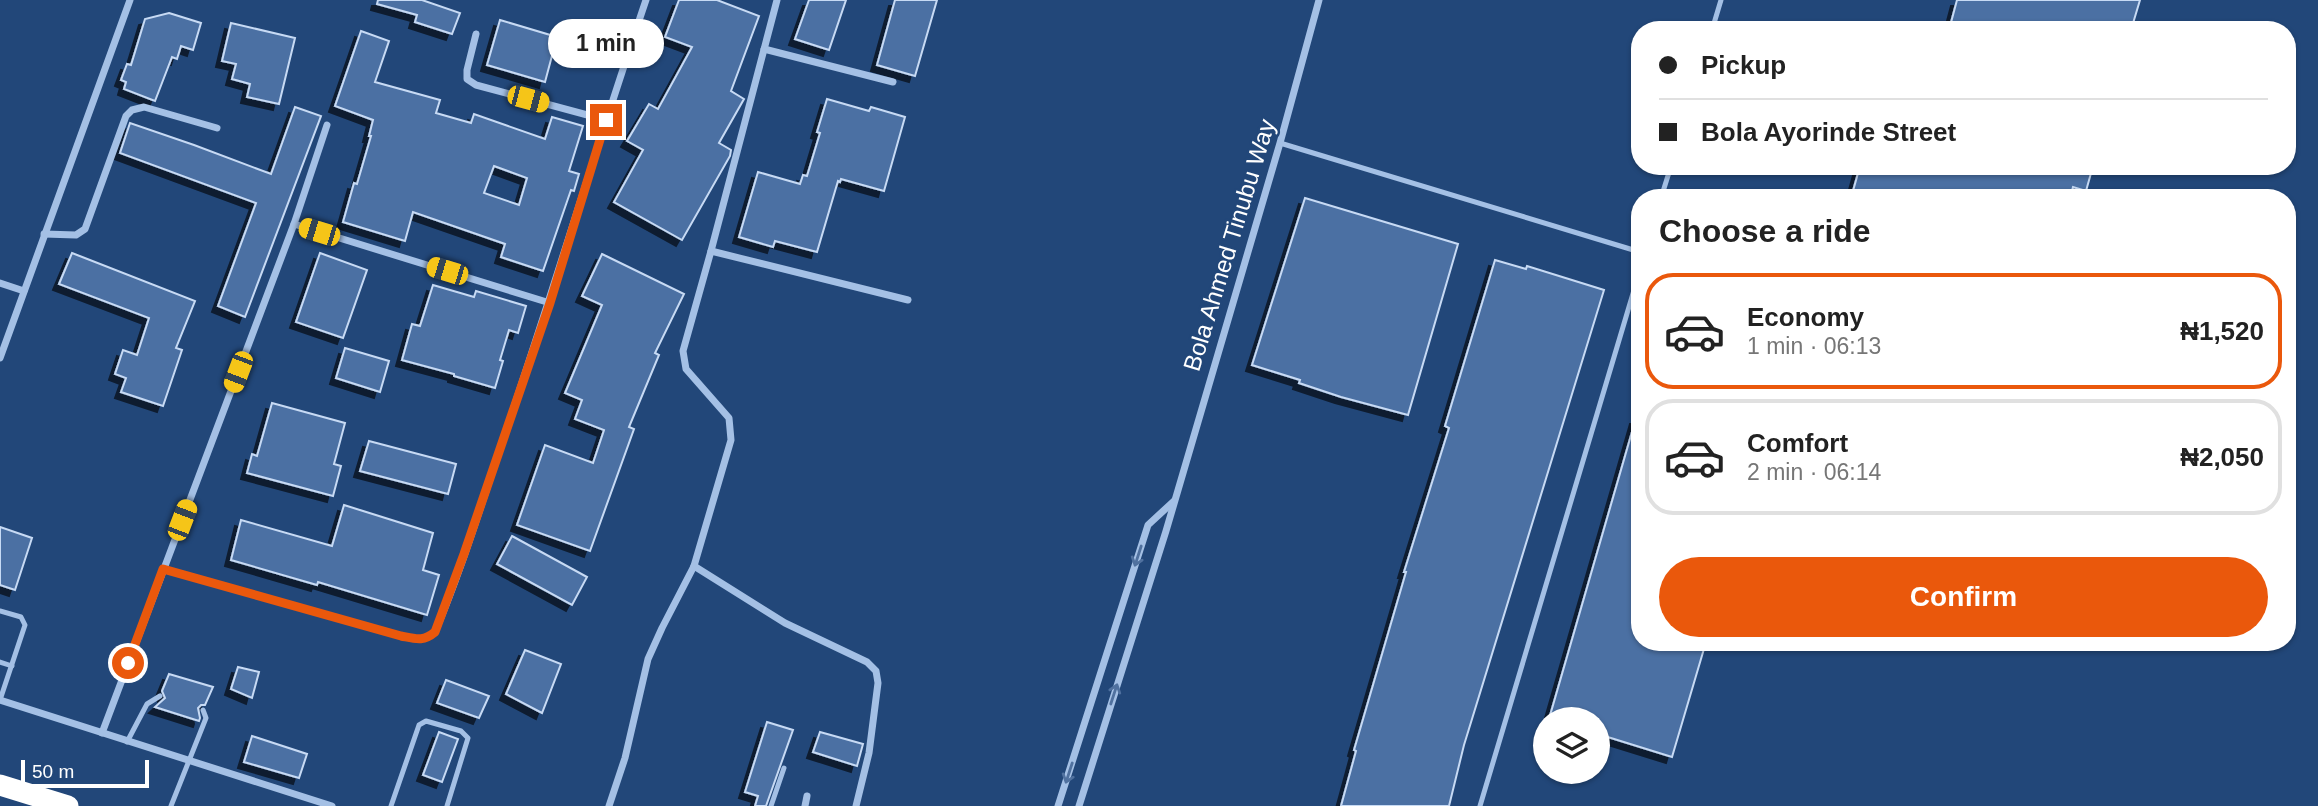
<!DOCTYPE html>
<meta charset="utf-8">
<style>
body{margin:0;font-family:Helvetica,sans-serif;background:#f2f2f2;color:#222;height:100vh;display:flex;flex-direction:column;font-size:26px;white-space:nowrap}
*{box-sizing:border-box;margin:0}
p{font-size:23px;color:#767676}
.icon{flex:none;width:38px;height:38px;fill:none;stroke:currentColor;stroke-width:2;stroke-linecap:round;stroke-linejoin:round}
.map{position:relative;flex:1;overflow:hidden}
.details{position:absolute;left:1631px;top:189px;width:665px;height:462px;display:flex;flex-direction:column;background:#fff;border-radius:28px;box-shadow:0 2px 5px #0004}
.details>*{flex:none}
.guide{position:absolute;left:1631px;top:21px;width:665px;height:154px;border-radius:28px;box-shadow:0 2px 5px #0004;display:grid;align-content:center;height:154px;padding:0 28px;background:#fff}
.fabs{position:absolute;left:1533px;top:707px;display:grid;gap:14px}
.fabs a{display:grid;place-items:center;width:77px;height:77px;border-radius:50%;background:#fff;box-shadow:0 2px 5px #0004;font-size:35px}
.scale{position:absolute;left:21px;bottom:18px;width:128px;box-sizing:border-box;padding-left:7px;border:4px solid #fff;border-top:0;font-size:19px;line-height:24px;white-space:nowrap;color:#fff;-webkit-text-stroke:5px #224779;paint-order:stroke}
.end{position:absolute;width:32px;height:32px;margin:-16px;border:9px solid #ea580c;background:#fff;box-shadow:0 0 0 4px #fff}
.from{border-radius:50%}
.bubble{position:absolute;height:49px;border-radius:24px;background:#fff;box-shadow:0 2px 5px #0004;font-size:23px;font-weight:600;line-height:49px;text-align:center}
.car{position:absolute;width:21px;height:42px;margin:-21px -10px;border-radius:9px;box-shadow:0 0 5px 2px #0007;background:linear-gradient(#f5c518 24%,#345 0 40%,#f5c518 0 76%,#345 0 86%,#f5c518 0)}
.guide b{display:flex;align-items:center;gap:24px;height:66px;font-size:26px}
.guide b+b{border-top:2px solid #e0e0e0}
.guide i{width:18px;height:18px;background:#222}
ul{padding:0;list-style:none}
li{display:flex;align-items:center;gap:21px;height:116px;margin:0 14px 10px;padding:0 14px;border:4px solid #e0e0e0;border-radius:28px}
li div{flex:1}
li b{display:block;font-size:26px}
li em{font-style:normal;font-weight:600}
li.selected{border-color:#ea580c}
li>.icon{width:63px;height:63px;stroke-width:1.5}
h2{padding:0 28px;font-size:32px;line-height:84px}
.action{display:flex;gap:14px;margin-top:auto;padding:14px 28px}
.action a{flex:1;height:80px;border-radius:42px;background:#ea580c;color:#fff;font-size:28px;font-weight:600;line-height:80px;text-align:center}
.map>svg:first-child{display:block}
.building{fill:#4b70a3;stroke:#c7daf4;stroke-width:2;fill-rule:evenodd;filter:url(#shadow)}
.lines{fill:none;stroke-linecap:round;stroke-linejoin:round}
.lane{stroke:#a4c0e5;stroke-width:5}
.street{stroke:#a4c0e5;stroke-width:7}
.highway{stroke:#fff;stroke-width:21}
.oneway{stroke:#50719f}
.route{stroke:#ea580c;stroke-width:9}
.labels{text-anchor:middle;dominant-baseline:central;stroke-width:5;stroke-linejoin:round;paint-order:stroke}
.street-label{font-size:24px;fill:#fff;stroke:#224779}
</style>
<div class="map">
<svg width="2318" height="806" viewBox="0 0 2318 806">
<defs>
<filter id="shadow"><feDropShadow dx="-6" dy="6" stdDeviation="0" flood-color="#0009"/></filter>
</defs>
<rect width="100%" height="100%" fill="#224779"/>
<!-- building -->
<g class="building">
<polygon points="378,0 422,0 460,13 452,34 415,22 417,15 377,4"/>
<polygon points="679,0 717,0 759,16 731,91 744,99 719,143 731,150 730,156 682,240 614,202 643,150 627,141 649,104 658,109 692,47 665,37"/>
<polygon points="809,0 846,0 829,50 795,39"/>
<polygon points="895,0 937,0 915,76 877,65"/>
<polygon points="1957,0 2140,0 2131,30 1949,30"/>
<polygon points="169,13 201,23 193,50 181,46 177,59 172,57 155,101 124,89 126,82 121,80 127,64 131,65 145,19"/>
<polygon points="500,20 557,37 545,82 487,65"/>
<polygon points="231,23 295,38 279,104 247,97 250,84 232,79 236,64 222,61"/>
<path d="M361,31L389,41L375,82L440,100L436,113L471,123L474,114L545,139L552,117L583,126L569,171L579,174L574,191L571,190L543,271L501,257L505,244L413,212L405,241L343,222L354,183L357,184L371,136H369L373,120L335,106ZM494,166L527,178L519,205L484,193Z"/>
<polygon points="827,99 869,111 871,107 905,117 884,191 841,179 840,182 838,181 817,252 775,241 773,247 739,237 758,172 800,184 803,175 807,176 820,133 817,132"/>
<polygon points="295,107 321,116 245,317 218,306 256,203 120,153 130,123 194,145 271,174"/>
<polygon points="1860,166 2093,166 2086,191 2073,187 2070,198 1851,198"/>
<polygon points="1305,198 1458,244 1408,415 1341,397 1299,383 1300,380 1252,365"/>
<polygon points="72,253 195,301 176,348 182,350 163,406 121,392 126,378 115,374 123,350 137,355 149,318 59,284"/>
<polygon points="320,253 367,270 343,338 296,322"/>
<polygon points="602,254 684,294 655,353 659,355 629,427 634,429 590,551 517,525 545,445 593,463 604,430 575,419 582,400 565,393 602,305 582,296"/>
<polygon points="1495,260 1526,269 1527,266 1604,290 1464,745 1449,806 1341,806 1356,751 1354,750 1406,572 1404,572 1449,428 1445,426"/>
<polygon points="433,285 474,297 476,291 526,306 518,333 509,330 500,360 503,361 495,388 454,376 454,374 402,360 412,324 420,326"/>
<polygon points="345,348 389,361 380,392 336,378"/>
<polygon points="272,403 345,423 334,464 341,466 333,496 247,473 252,454 257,456"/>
<polygon points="1636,418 1640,418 1640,642 1706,642 1672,757 1598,734 1598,719 1549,719"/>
<polygon points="369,441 456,464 448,494 360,471"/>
<polygon points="344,505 433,533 423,570 439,575 427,615 318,582 317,585 231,560 241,520 332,546"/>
<polygon points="0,527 32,538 15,590 0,585"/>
<polygon points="512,536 587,577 572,605 497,564"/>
<polygon points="525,650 561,664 542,713 506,694"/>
<polygon points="238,667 259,672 252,698 231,689"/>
<polygon points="169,674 213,687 205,705 201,705 198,708 200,718 199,721 155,707 165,698 162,691"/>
<polygon points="446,680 489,696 479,718 437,703"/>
<polygon points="767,722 793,730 766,806 755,806 758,796 745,792"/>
<polygon points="439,732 458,739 442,782 423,775"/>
<polygon points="820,732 863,744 857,766 813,752"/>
<polygon points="252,736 307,754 299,778 244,762"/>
</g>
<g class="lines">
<!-- lane -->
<g class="lane">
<polyline points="1712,30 1721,0"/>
<polyline points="1280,143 1640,252"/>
<polyline points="1661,198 1671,166"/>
<polyline points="0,611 21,617 25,625 0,700"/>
<polyline points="0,662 12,666"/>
<polyline points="127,742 147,704 160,696"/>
<polyline points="171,806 206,718 203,710"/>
<polyline points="391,806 419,725 426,721 461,731 468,738 447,806"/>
<polyline points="771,806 784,768"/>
<polyline points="1480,806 1640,270"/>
</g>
<!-- street -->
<g class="street">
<polyline points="476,34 467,70 467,79 476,85 606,120"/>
<polyline points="764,49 893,82"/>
<polyline points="294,224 550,303"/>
<polyline points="44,234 76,235 85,229 126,116 132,110 144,107 217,128"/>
<polyline points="711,251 908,300"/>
<polyline points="0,283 24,291"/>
<polyline points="0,358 130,0"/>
<polyline points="694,566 785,623 867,662 876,671 878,683 869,753 856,806"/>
<path d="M163,569L401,636C416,639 423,642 435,632C461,571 480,508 501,446C551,298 596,148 646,0"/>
<polyline points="0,700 332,806"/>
<polyline points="102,733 294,224 327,125"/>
<polyline points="609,806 625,758 648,659 662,628 694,566 731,440 729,418 686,369 683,351 711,251 777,0"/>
<polyline points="805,806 807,796"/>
<polyline points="1058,806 1148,525 1174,501"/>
<polyline points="1079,806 1166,531 1280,143 1319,0"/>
</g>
<!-- highway -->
<polyline class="highway" points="0,785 68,806"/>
</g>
<!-- one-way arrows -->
<defs><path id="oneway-shaft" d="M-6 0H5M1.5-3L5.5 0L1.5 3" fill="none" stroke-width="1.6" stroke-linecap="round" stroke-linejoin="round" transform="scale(1.75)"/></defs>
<g class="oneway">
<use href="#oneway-shaft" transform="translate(1138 556) rotate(108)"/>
<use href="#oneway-shaft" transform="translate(1114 694) rotate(-72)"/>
<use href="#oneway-shaft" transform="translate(1069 773) rotate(108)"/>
</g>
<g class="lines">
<!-- route -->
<path class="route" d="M128,663L163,569L401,636C416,639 423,642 435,632L464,554L550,303L606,120"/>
</g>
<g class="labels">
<!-- street labels -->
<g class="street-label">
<text transform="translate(1229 245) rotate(-73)">Bola Ahmed Tinubu Way</text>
</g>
</g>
</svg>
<div class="fabs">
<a><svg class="icon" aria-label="layers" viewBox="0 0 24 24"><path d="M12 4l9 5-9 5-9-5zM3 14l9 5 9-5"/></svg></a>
</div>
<div class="scale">50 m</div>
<i class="end from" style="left:128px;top:663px"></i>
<i class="end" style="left:606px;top:120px"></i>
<div class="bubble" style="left:548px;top:19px;width:116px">1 min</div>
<i class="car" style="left:528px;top:99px;rotate:105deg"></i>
<i class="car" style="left:319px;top:232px;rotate:287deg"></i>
<i class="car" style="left:447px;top:271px;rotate:287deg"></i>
<i class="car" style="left:238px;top:372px;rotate:201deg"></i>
<i class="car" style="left:182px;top:520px;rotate:21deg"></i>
<div class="guide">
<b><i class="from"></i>Pickup</b>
<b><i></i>Bola Ayorinde Street</b>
</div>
<section class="details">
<h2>Choose a ride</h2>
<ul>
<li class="selected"><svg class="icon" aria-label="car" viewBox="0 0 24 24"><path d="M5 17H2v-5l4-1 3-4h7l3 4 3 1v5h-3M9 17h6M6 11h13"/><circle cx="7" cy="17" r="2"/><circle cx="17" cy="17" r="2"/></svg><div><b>Economy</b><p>1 min · 06:13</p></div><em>₦1,520</em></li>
<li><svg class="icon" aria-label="car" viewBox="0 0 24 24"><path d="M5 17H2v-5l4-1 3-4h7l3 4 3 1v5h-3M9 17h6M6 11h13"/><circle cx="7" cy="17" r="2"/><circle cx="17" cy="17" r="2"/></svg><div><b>Comfort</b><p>2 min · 06:14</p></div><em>₦2,050</em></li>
</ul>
<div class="action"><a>Confirm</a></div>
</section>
</div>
